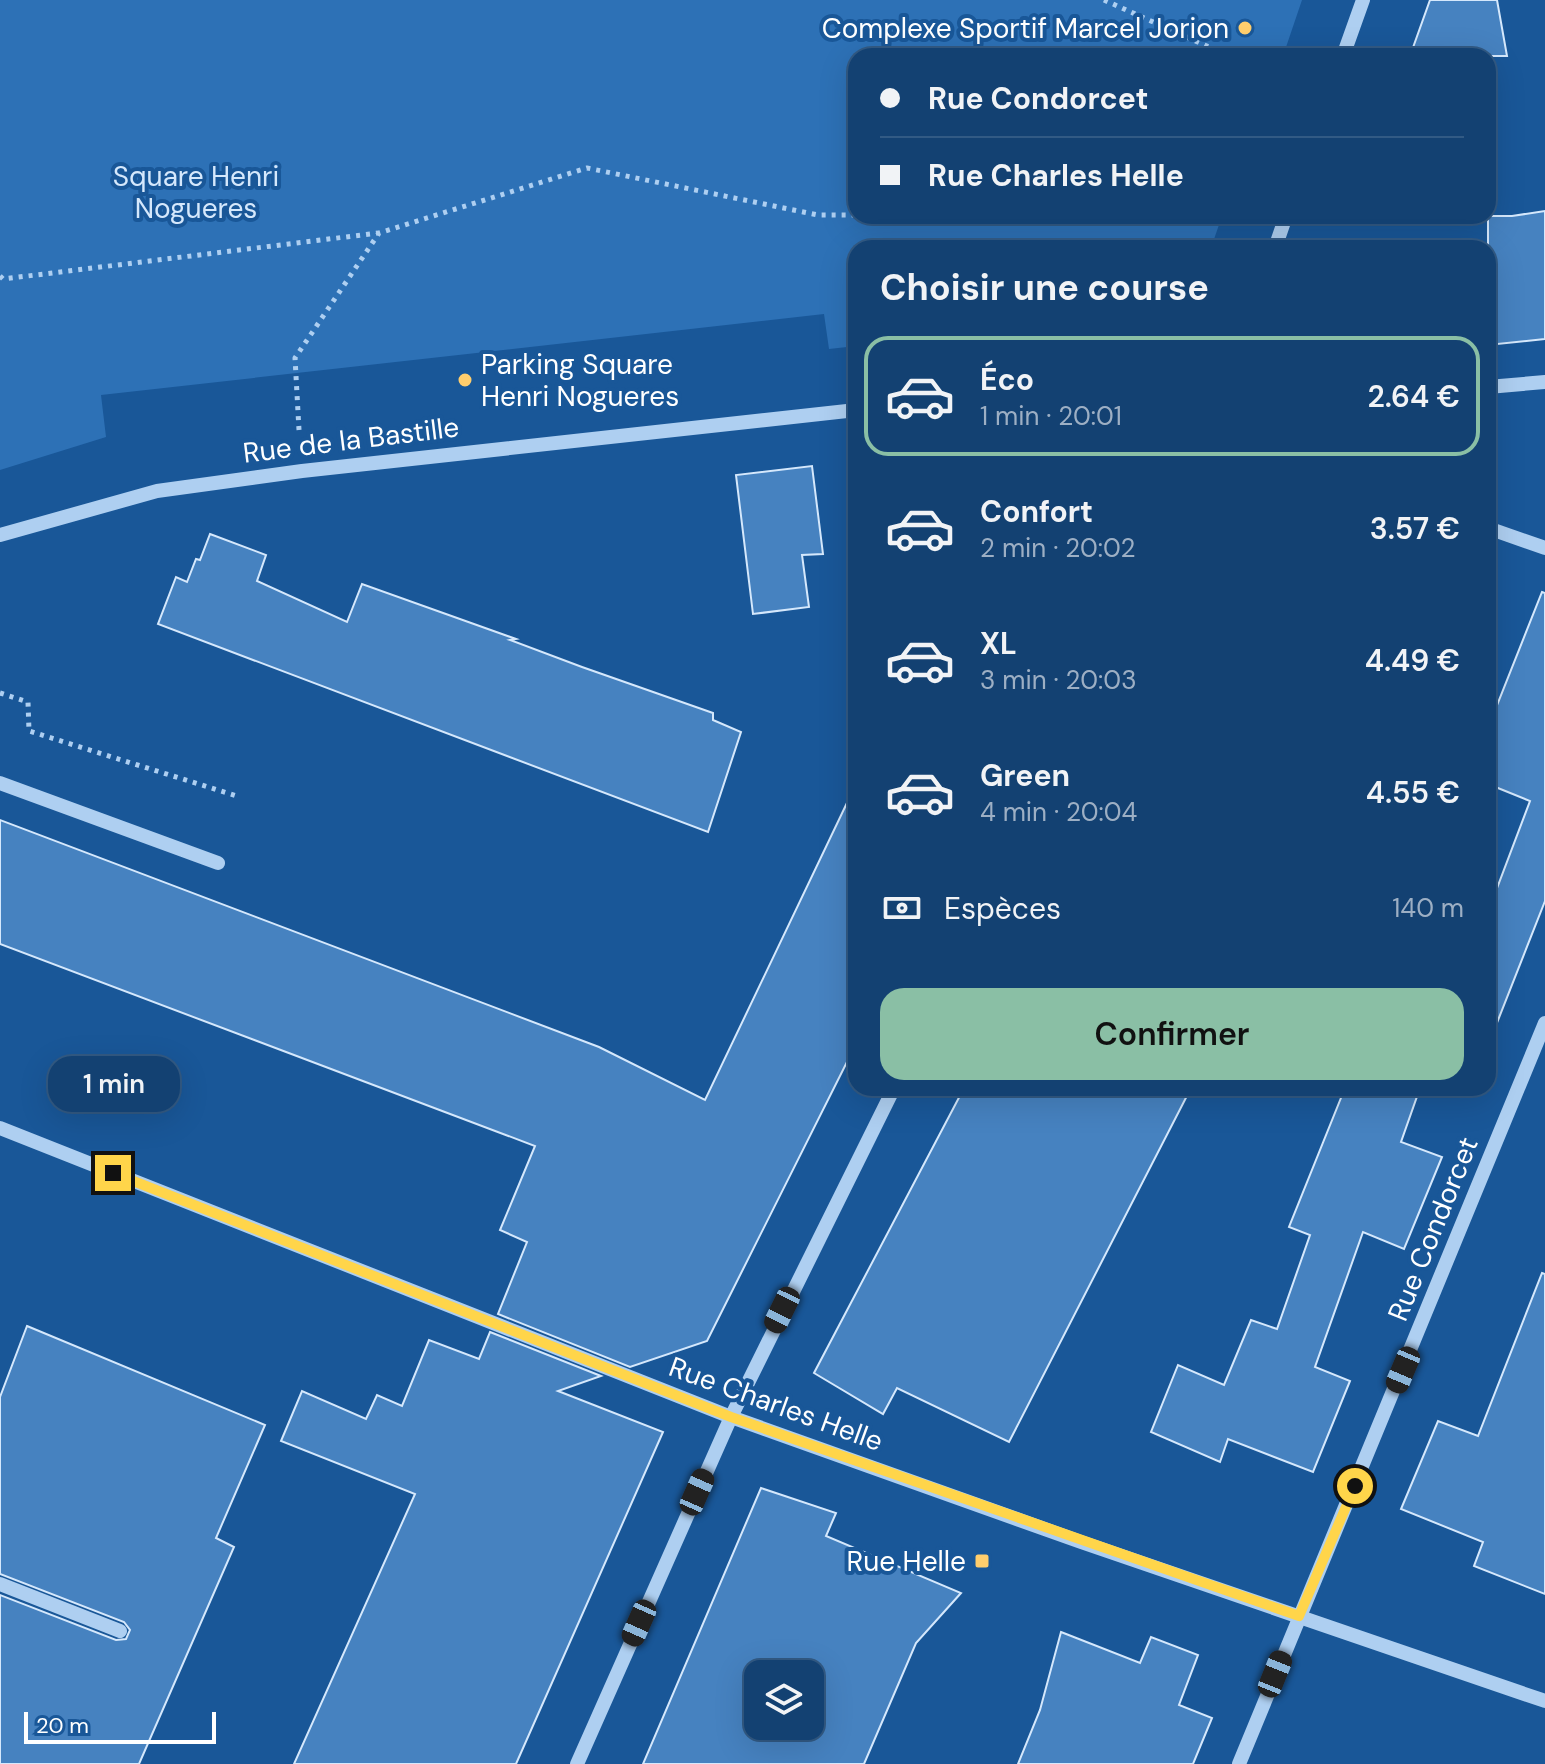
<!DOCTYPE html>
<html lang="fr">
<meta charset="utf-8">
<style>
body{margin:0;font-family:"DM Sans",sans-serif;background:#204c7a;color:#f1f3f6;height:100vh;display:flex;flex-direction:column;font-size:30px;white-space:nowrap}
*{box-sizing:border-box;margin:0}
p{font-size:26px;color:#9dafc4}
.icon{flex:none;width:44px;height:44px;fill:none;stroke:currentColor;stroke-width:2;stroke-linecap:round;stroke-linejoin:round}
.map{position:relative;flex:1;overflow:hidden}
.drawer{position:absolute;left:848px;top:240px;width:648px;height:856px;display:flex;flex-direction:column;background:#134172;border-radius:24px;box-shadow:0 8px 32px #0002,0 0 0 2px #325a84}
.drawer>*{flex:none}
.guide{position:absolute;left:848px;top:48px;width:648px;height:176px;border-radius:24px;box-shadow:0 8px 32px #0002,0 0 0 2px #325a84;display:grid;align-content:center;height:176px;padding:0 32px;background:#134172}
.controls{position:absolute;left:744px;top:1660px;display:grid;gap:16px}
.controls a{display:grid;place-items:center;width:80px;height:80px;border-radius:16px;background:#134172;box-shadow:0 8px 32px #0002,0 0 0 2px #325a84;font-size:40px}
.scale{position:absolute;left:24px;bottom:20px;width:192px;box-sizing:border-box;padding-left:8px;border:4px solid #fff;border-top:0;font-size:22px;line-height:28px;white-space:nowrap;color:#fff;-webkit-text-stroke:6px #195798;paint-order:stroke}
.end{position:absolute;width:36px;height:36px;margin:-18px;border:10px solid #ffd54a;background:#111;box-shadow:0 0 0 4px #111}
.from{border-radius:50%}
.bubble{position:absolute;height:56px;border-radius:24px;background:#134172;box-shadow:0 8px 32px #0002,0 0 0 2px #325a84;font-size:26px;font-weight:600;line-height:56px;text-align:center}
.car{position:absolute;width:24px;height:48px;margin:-24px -12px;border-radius:10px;box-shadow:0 0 6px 2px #0007;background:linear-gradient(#222 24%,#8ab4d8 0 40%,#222 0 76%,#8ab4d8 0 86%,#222 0)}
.guide b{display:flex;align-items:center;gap:28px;height:76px;font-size:30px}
.guide b+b{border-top:2px solid #325a84}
.guide i{width:20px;height:20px;background:#f1f3f6}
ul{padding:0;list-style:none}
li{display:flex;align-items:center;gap:24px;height:120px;margin:0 16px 12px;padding:0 16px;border:4px solid transparent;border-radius:24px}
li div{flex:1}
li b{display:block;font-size:30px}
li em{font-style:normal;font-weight:600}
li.on{border-color:#8abfa5}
li>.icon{width:72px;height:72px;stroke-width:1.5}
h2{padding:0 32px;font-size:36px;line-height:96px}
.pay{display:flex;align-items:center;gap:20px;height:88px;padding:0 32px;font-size:30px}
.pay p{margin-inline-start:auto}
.action{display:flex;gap:16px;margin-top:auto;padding:16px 32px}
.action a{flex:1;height:92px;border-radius:24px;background:#8abfa5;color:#111;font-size:32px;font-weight:600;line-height:92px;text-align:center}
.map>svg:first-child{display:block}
.green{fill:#2d71b6}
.building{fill:#4682c0;stroke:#d5e8fc;stroke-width:2;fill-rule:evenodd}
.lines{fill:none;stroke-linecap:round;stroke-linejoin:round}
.path{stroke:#aecff1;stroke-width:5;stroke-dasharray:4 6;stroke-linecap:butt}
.minor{stroke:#aecff1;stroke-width:14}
.route{stroke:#ffd54a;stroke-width:10}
.poi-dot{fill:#ffce6d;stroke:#195798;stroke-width:3}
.labels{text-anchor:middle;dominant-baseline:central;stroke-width:8;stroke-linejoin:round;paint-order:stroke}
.poi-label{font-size:28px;fill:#fff;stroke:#195798;text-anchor:end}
.park-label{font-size:28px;fill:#d5e8fc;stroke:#195798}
.street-label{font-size:28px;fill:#fff;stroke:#195798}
</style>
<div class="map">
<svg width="1545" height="1764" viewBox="0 0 1545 1764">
<rect width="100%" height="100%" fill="#195798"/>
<!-- green -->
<polygon class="green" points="0,0 1302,0 1283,56 856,56 856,216 1222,216 1211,248 856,248 856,346 829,349 824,314 101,395 106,437 0,470"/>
<!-- building -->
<g class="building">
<polygon points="1430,0 1497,0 1507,56 1410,56"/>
<polygon points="1545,211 1545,339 1488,345 1488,216 1512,216"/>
<polygon points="812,466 823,554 802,555 809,607 753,614 736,475"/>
<polygon points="210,534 266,555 257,581 347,622 362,584 516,639 510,640 582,667 713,713 713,720 741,732 708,832 158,624 176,577 187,582 196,559 200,560"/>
<polygon points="1542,592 1545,593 1545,901 1491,1038 1488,1037 1488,912 1530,801 1488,784 1488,728"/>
<polygon points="856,784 856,1044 707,1341 630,1367 498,1314 527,1242 500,1230 535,1146 0,944 0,820 599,1047 705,1100"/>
<polygon points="964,1088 1191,1088 1009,1442 897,1388 883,1414 814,1373"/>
<polygon points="1345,1088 1420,1088 1401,1142 1442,1157 1404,1249 1363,1232 1315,1367 1350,1381 1313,1472 1228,1439 1220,1462 1151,1432 1178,1365 1224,1385 1251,1320 1277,1329 1310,1235 1289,1227"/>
<polygon points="1542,1273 1545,1274 1545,1594 1474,1566 1483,1542 1401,1509 1438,1421 1478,1436"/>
<polygon points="27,1326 265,1425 216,1538 234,1547 139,1764 0,1764 0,1595 116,1640 126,1639 130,1630 124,1622 0,1574 0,1397"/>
<polygon points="490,1332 601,1376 558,1391 663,1432 516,1764 294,1764 415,1494 281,1441 302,1391 366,1419 377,1395 402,1406 429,1340 479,1359"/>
<path d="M761,1488L836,1513L826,1536L961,1593L916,1643L864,1764H643ZM758,1674H810V1726H758Z"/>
<polygon points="1061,1632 1140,1663 1151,1637 1198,1655 1179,1705 1212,1718 1193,1764 1018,1764 1040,1710"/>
</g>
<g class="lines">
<!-- path -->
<g class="path">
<polyline points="1104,0 1229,56"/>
<polyline points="0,276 3,279 378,233"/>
<polyline points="299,430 295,358 379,233 587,168 818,215 856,215"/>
<polyline points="0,693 28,702 29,731 240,797"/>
</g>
<!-- minor -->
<g class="minor">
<polyline points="1343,56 1363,0"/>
<polyline points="1275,248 1286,216"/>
<polyline points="1488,387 1545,382"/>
<polyline points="1488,528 1545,548"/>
<polyline points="0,535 157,491 302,471 856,410"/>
<polyline points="0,783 218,863"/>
<polyline points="0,1128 731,1417 1081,1542 1545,1701"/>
<polyline points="0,1584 120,1631"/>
<polyline points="577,1764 731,1417 894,1088"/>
<polyline points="1239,1764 1545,1023"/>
</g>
</g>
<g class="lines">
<!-- route -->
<polyline class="route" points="113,1173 731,1417 1299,1616 1355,1486"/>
</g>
<!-- markers -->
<g class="poi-dot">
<circle cx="1245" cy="28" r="8"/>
<circle cx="465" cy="380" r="8"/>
<rect x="974" y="1553" width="16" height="16" rx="4"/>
</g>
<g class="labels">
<!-- poi labels -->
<g class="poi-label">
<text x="1229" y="28">Complexe Sportif Marcel Jorion</text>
<text x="481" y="364" text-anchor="start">Parking Square<tspan x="481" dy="32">Henri Nogueres</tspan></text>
<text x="966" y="1561">Rue Helle</text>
</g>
<!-- park labels -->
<g class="park-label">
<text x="196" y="176">Square Henri<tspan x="196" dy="32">Nogueres</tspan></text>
</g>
<!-- street labels -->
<g class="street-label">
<text transform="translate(351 440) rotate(-7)">Rue de la Bastille</text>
<text transform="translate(1433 1229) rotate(-68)">Rue Condorcet</text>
<text transform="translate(776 1404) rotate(20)">Rue Charles Helle</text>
</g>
</g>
</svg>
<div class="controls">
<a><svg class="icon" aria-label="layers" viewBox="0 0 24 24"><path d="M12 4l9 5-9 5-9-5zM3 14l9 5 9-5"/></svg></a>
</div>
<div class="scale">20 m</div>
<i class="end from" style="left:1355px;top:1486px"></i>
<i class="end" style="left:113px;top:1173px"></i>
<div class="bubble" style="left:48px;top:1056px;width:132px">1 min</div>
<i class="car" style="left:782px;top:1310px;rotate:206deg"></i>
<i class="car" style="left:1403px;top:1370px;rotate:203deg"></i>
<i class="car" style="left:697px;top:1492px;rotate:24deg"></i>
<i class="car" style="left:639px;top:1623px;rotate:204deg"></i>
<i class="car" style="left:1275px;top:1674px;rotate:22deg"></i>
<div class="guide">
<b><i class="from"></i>Rue Condorcet</b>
<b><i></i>Rue Charles Helle</b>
</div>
<section class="drawer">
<h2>Choisir une course</h2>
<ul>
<li class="on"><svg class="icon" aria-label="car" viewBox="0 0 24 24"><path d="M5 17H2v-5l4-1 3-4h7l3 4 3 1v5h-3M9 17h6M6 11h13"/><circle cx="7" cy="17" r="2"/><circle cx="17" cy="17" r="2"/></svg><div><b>Éco</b><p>1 min · 20:01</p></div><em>2.64 €</em></li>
<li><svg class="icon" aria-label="car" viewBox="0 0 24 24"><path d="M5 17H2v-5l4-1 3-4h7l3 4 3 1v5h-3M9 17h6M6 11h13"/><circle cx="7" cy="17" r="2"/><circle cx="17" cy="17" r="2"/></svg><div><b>Confort</b><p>2 min · 20:02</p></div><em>3.57 €</em></li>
<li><svg class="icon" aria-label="car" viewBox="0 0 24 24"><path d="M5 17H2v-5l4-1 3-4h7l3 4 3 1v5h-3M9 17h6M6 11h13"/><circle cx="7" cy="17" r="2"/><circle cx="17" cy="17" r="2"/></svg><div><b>XL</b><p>3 min · 20:03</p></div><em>4.49 €</em></li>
<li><svg class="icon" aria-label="car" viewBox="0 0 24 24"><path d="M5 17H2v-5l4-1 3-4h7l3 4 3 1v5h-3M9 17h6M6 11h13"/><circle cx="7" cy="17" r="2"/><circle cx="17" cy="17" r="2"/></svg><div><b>Green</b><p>4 min · 20:04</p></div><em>4.55 €</em></li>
</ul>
<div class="pay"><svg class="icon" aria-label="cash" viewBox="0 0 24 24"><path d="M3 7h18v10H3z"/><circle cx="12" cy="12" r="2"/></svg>Espèces<p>140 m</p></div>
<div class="action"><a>Confirmer</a></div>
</section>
</div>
